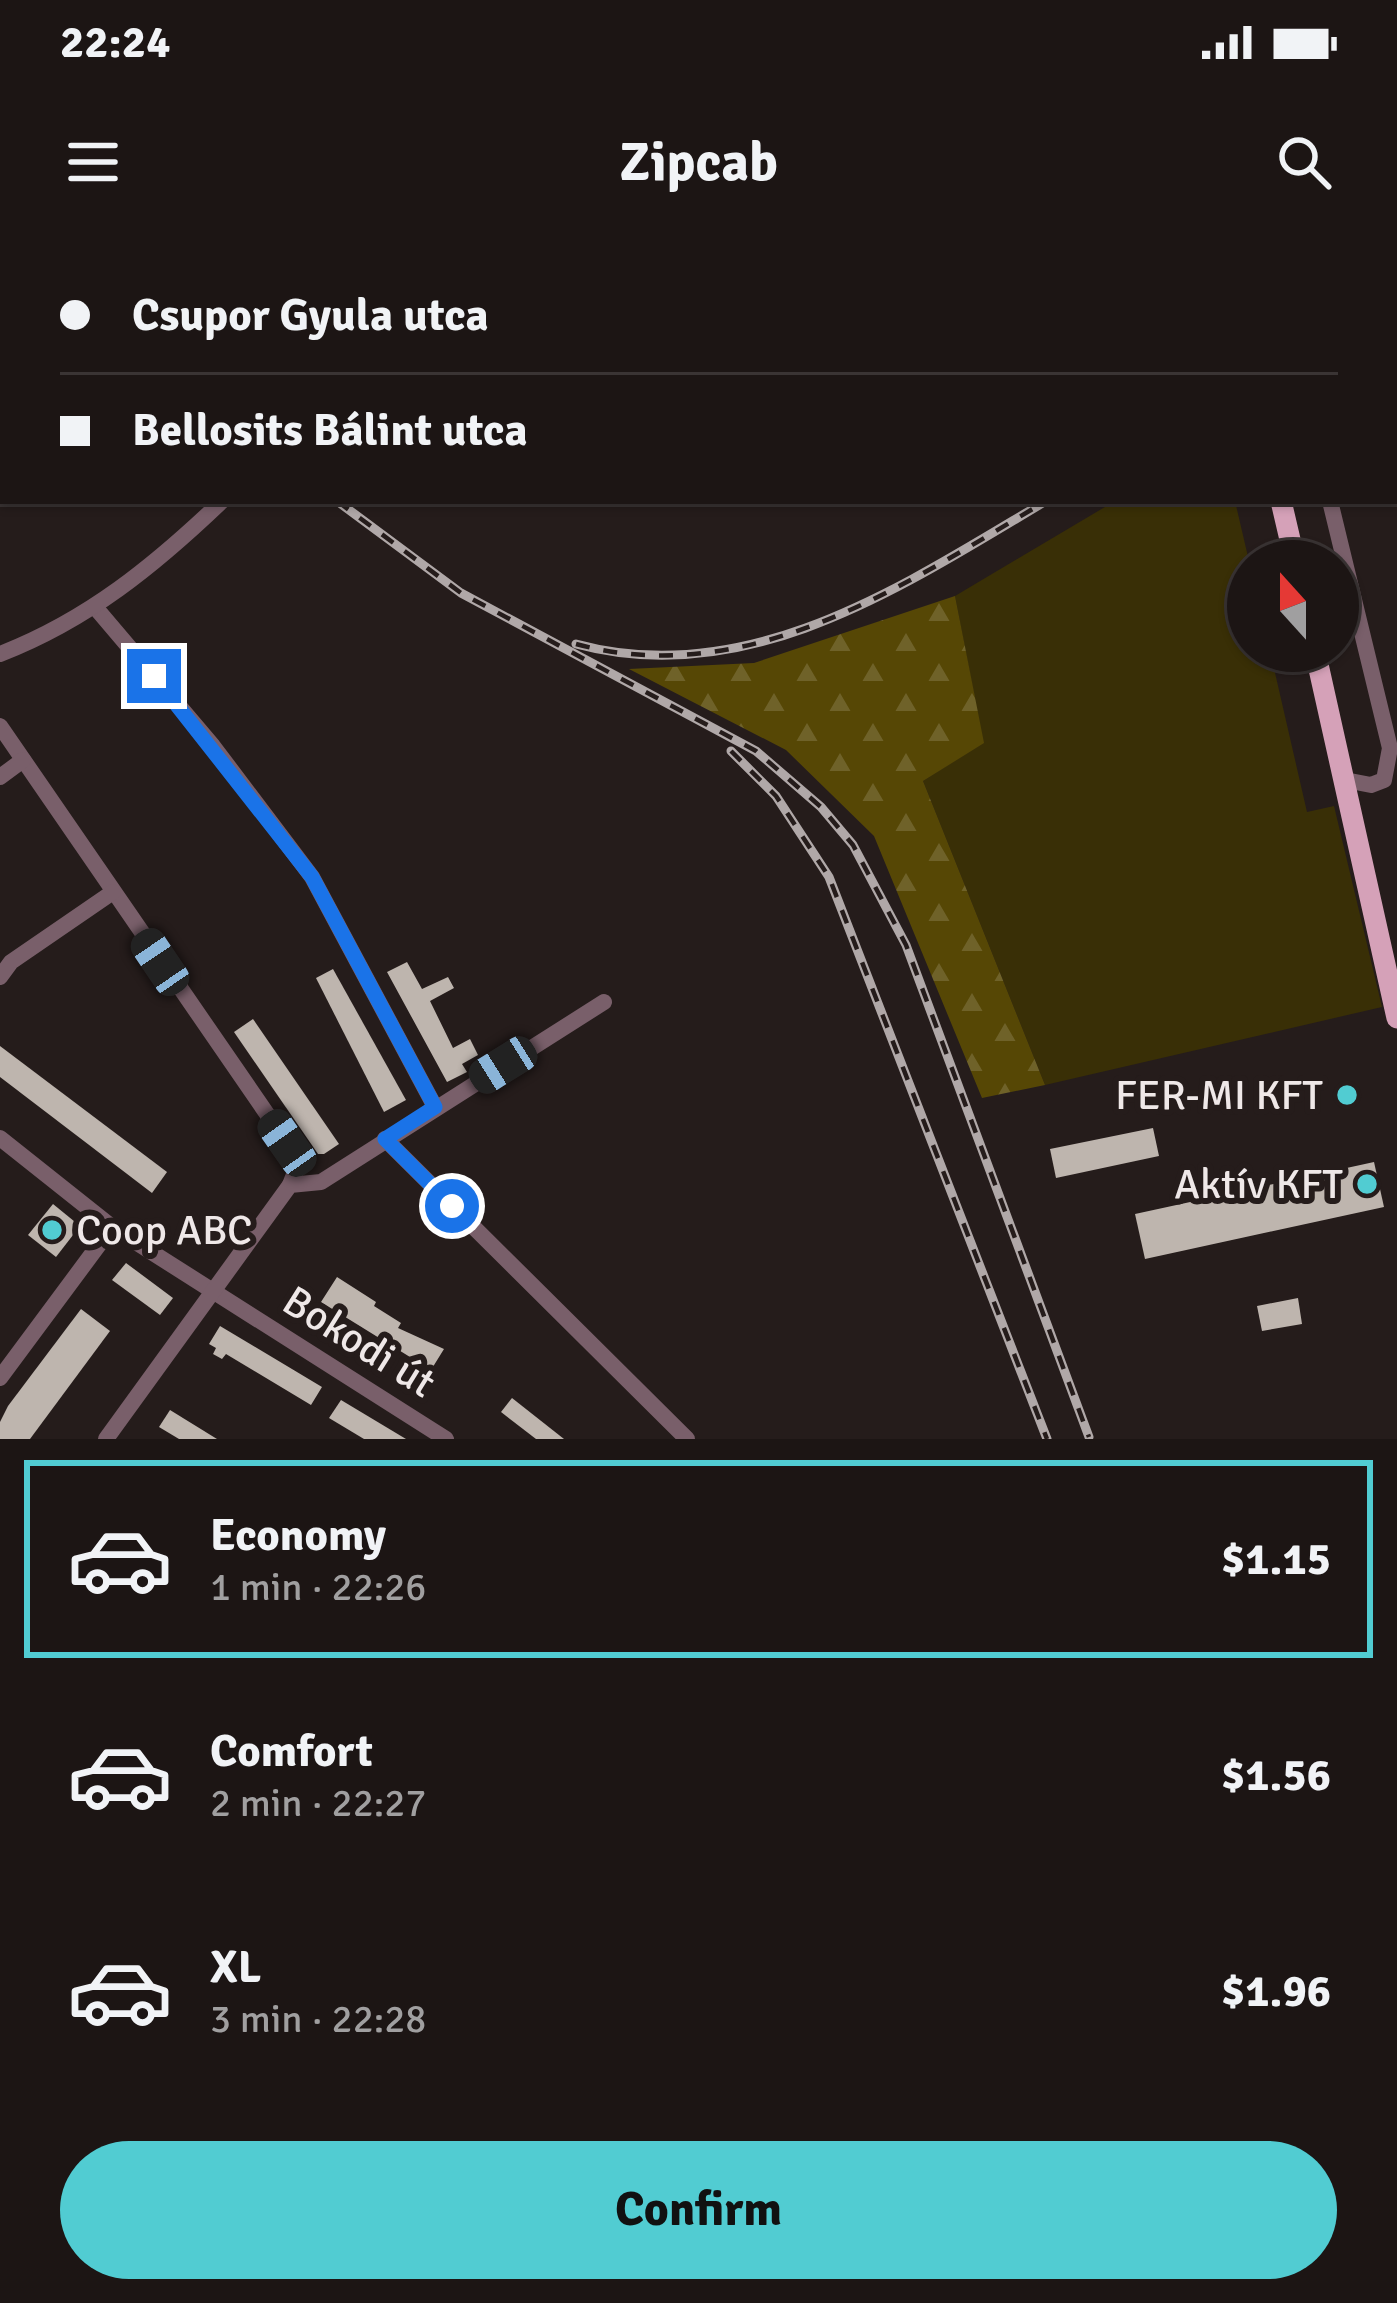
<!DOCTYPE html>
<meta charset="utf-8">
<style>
body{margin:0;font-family:Signika,sans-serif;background:#292222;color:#f1f3f6;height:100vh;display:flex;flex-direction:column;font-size:45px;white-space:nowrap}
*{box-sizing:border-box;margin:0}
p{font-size:39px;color:#a09fa0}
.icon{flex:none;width:66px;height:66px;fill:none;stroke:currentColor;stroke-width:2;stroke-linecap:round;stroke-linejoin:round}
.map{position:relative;height:1199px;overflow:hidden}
.side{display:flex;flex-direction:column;background:#1c1514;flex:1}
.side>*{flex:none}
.banner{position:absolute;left:0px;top:0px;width:1398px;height:264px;box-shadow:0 3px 9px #0004,0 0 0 3px #3a3434;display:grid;align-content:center;height:264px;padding:0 60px;background:#1c1514}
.needle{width:78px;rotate:339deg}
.buttons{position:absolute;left:1227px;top:300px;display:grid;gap:24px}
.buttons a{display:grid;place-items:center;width:132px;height:132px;border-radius:50%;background:#1c1514;box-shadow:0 3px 9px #0004,0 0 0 3px #3a3434;font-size:60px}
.end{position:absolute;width:54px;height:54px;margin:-27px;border:15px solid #1a73e8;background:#fff;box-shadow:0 0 0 6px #fff}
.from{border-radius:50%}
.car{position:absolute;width:36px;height:72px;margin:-36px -18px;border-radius:15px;box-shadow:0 0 9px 3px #0007;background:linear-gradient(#222 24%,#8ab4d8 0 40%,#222 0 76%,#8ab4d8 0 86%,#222 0)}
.banner b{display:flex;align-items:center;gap:42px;height:114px;font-size:45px}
.banner b+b{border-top:3px solid #3a3434}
.banner i{width:30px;height:30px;background:#f1f3f6}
ul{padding:21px 0 0;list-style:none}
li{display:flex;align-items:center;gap:36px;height:198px;margin:0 24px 18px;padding:0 36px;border:6px solid transparent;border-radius:0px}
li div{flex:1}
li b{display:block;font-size:45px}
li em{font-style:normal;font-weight:700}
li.current{border-color:#51ccd2}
li>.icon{width:108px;height:108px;stroke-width:1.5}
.primary-button{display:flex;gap:24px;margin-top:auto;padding:24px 60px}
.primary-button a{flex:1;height:138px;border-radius:72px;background:#51ccd2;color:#111;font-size:48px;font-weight:700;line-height:138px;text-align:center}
.status{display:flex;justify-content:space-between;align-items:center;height:84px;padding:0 60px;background:#1c1514;direction:ltr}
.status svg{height:33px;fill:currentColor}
header{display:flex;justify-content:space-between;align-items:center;height:156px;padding:0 60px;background:#1c1514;font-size:54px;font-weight:700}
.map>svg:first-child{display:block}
.green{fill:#392f06}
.forest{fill:url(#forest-firs)}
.building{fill:#beb5ae}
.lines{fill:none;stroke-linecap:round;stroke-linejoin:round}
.minor{stroke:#795f6a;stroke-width:16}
.major{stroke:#d5a1b8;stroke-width:21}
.rail-casing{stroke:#b0a8a8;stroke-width:9}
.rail{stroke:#251c1b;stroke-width:4.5;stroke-dasharray:14;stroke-linecap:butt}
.route{stroke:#1a73e8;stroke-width:15}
.poi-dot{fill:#51ccd2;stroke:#251c1b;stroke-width:4.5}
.labels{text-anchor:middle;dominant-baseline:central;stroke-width:12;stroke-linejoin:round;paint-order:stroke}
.poi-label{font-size:42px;fill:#efe8e8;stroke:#251c1b;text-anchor:end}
.street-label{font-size:42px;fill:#efe8e8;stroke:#251c1b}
</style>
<div class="status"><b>22:24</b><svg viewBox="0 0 49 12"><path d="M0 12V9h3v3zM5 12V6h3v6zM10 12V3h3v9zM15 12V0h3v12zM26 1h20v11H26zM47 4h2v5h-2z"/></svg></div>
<header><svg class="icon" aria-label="menu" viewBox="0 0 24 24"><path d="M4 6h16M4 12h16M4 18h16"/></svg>Zipcab<svg class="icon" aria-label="search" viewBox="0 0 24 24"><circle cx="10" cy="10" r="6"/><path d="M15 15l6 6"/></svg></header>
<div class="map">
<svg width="1397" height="1199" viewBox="0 0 1397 1199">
<defs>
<pattern id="forest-firs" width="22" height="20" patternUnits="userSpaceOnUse" patternTransform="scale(3)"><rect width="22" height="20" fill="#564705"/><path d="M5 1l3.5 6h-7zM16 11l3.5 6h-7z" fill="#6f6229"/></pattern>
</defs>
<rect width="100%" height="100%" fill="#251c1b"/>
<!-- green -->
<polygon class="green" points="1115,261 1235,261 1249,321 1248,411 1270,411 1307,572 1334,566 1382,767 1045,845 923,541 983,502 955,356"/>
<!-- forest -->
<polygon class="forest" points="955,356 984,503 923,541 1045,845 982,858 874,596 786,510 629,429 754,423"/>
<!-- building -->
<g class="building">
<polygon points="407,722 422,749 448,737 454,748 430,761 453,808 470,799 478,815 462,824 467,832 447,842 387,732"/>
<polygon points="333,729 406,860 384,872 316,738"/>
<polygon points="253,779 339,904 324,914 318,914 234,792"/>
<polygon points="0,806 167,932 152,953 0,837"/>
<polygon points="1153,888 1159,916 1056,938 1050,909"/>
<polygon points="1374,922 1384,967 1145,1019 1135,974"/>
<polygon points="53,964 80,986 56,1017 28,995"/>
<polygon points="126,1023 173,1058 160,1075 112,1040"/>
<polygon points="337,1037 376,1062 374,1066 401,1083 398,1088 444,1109 431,1130 321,1062"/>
<polygon points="1298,1058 1302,1084 1262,1091 1257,1066"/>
<polygon points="81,1069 110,1091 30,1199 0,1199 0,1182 8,1166"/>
<polygon points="220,1086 322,1147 311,1165 226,1114 222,1119 213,1114 216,1108 209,1104"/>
<polygon points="512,1158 564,1199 536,1199 501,1172"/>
<polygon points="341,1160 406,1199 364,1199 329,1178"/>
<polygon points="170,1170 217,1199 179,1199 159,1187"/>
</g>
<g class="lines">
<!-- minor -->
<g class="minor">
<polyline points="714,3 721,0"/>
<polyline points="1330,261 1390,508 1384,540 1371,545 1345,540"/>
<polyline points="95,367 213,506 312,637 435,867"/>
<path d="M0,414C88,380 155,325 222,261"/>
<polyline points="0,486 287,903 297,927 290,945"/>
<polyline points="0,537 23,520"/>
<polyline points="0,737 11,722 113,652"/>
<polyline points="0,898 112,987 446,1199"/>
<polyline points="385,899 687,1199"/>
<polyline points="0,1138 112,987"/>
<polyline points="106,1199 290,945 321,942 604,762"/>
</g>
<!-- major -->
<g class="major">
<polyline points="1223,0 1224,3"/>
<polyline points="1281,261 1295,321"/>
<polyline points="1315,411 1397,778"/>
</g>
<defs>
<g id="rail">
<polyline points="20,0 23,3"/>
<polyline points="1395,86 1397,85"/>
<polyline points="1395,116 1397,116"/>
<polyline points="337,261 461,353 756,511 821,567 853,605 906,705 1089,1197"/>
<path d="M576,404C749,451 906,344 1046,261"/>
<polyline points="731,511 776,556 829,637 1047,1199"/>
</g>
</defs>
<!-- rail casing -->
<use href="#rail" class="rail-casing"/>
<!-- rail -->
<use href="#rail" class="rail"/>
</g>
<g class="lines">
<!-- route -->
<polyline class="route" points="154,436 312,637 435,867 385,899 452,966"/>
</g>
<!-- markers -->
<g class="poi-dot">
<circle cx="1347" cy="855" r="12"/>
<circle cx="1367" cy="944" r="12"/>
<circle cx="52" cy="990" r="12"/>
</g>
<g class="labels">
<!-- poi labels -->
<g class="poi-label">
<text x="1323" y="855">FER-MI KFT</text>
<text x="1343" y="944">Aktív KFT</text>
<text x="76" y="990" text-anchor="start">Coop ABC</text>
</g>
<!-- street labels -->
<g class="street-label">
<text transform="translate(359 1102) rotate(32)">Bokodi út</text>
</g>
</g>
</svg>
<div class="buttons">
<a><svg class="needle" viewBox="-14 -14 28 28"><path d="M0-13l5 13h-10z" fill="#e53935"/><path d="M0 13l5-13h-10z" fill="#a09fa0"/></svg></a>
</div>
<i class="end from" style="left:452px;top:966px"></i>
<i class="end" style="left:154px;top:436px"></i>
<i class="car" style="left:160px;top:722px;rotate:326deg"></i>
<i class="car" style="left:503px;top:825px;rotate:238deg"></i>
<i class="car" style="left:287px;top:903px;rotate:325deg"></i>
<div class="banner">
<b><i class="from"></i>Csupor Gyula utca</b>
<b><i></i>Bellosits Bálint utca</b>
</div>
</div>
<section class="side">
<ul>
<li class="current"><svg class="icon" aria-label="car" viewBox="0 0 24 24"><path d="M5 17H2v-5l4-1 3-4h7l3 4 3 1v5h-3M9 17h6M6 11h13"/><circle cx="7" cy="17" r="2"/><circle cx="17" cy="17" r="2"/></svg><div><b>Economy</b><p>1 min · 22:26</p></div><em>$1.15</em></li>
<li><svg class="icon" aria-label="car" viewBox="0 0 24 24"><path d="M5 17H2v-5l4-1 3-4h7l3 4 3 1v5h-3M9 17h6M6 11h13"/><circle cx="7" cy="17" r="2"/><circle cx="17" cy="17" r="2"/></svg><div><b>Comfort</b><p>2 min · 22:27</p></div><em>$1.56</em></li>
<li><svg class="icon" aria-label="car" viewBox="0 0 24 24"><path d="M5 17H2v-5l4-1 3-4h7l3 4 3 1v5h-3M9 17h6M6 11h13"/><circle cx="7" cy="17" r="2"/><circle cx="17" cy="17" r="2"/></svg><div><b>XL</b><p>3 min · 22:28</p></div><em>$1.96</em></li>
</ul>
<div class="primary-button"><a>Confirm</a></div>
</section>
